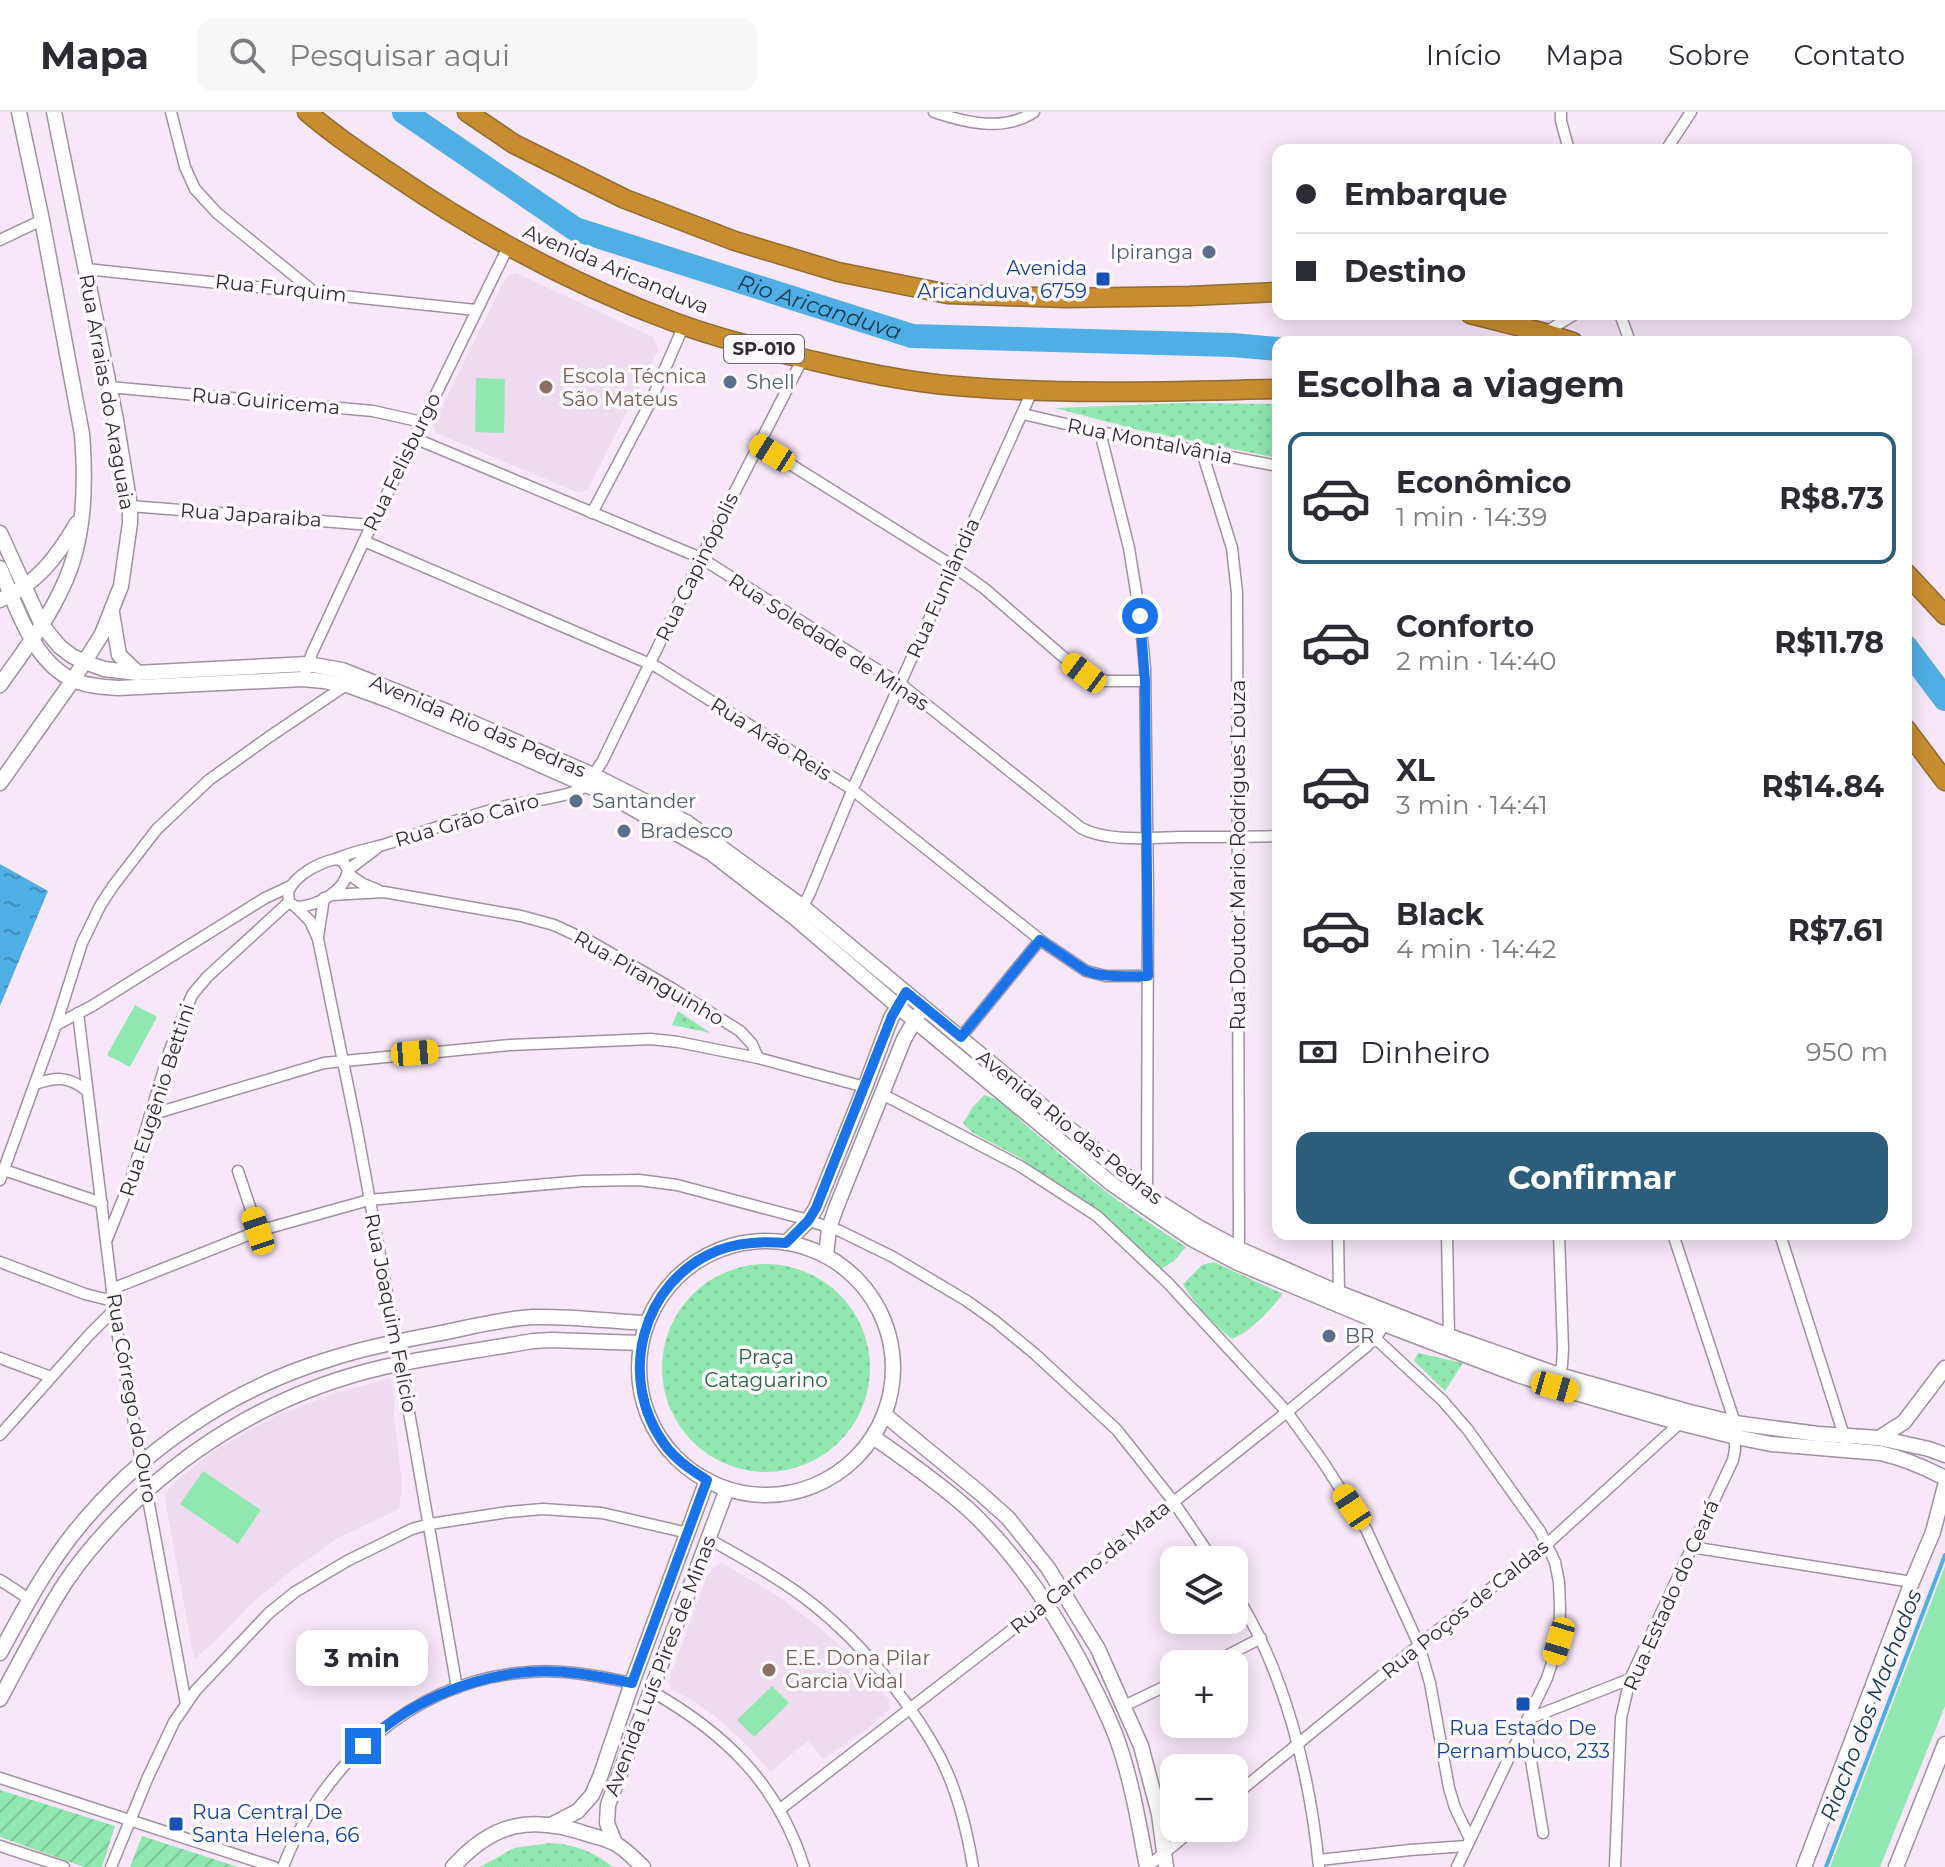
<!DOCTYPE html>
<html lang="pt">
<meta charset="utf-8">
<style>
body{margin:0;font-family:Montserrat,sans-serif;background:#f7f7f7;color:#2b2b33;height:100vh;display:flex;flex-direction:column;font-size:30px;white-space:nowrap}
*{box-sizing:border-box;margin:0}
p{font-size:26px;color:#7c7c81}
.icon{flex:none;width:44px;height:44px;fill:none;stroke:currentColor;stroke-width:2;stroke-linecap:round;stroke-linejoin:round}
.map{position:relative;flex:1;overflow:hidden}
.side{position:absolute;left:1272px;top:224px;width:640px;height:904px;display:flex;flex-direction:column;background:#fff;border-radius:16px;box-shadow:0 4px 20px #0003}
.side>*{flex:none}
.hud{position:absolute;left:1272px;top:32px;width:640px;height:176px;border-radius:16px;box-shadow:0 4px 20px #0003;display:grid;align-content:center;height:176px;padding:0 24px;background:#fff}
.tools{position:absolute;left:1160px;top:1434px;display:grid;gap:16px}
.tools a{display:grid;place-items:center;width:88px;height:88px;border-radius:16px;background:#fff;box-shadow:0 4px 20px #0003;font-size:40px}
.end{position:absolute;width:36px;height:36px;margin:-18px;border:10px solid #1a73e8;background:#fff;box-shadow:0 0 0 4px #fff}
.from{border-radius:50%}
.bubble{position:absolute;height:56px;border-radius:16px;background:#fff;box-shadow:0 4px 20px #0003;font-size:26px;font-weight:700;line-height:56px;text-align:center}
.car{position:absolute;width:24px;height:48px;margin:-24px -12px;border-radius:10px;box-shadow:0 0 6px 2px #0007;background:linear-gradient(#f5c518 24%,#345 0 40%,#f5c518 0 76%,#345 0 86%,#f5c518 0)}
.hud b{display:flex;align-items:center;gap:28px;height:76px;font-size:30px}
.hud b+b{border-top:2px solid #e1e1e2}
.hud i{width:20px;height:20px;background:#2b2b33}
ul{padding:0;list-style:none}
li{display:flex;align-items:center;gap:24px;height:132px;margin:0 16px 12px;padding:0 8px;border:4px solid transparent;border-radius:16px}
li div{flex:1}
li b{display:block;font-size:30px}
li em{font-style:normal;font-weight:700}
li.selected{border-color:#2c5d7b}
li>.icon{width:72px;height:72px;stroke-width:1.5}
h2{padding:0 24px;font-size:36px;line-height:96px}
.pay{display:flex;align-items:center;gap:20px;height:88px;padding:0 24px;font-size:30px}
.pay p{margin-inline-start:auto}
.cta{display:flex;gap:16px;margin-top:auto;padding:16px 24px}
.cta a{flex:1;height:92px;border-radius:16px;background:#2c5d7b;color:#fff;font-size:32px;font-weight:700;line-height:92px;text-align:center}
header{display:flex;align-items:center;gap:48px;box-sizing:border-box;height:112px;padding:0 40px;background:#fff;border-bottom:2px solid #e1e1e2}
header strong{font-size:38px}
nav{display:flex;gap:44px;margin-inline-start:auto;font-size:28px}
.search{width:560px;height:72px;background:#f7f7f7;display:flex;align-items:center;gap:20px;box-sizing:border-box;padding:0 28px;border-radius:16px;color:#7c7c81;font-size:30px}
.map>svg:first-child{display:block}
.built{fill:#efdaf0}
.grass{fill:#91e7b0}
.park{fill:url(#park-dots)}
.garden{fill:url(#garden-furrows)}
.water{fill:url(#water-ripples)}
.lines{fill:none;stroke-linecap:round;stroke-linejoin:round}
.stream{stroke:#4faee4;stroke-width:4}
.river{stroke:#4faee4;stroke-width:24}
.street-casing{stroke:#a091a1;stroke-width:13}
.secondary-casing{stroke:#a091a1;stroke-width:17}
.highway-casing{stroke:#926b31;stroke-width:21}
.street{stroke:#fff;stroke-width:10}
.secondary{stroke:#fff;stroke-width:14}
.highway{stroke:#c78d30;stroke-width:18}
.route{stroke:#1a73e8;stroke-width:10}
.service-dot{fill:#5c6f8a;stroke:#fdf9fd;stroke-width:3}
.transit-dot{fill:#1a4fb4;stroke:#fdf9fd;stroke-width:3}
.education-dot{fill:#8d6e63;stroke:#fdf9fd;stroke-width:3}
.labels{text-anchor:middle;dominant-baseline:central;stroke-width:7;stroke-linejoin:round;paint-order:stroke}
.shield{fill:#fdf9fd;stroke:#6e696f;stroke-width:2}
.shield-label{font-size:18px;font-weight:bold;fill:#312b32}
.service-label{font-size:20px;fill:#4e5e75;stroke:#fdf9fd;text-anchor:start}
.transit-label{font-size:20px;fill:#164399;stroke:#fdf9fd;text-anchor:end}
.street-label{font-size:20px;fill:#312b32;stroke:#fdf9fd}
.education-label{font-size:20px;fill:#785e54;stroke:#fdf9fd;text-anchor:start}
.park-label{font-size:20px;fill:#256540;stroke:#fdf9fd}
.water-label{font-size:22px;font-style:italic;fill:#103950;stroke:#fdf9fd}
</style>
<header>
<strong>Mapa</strong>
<div class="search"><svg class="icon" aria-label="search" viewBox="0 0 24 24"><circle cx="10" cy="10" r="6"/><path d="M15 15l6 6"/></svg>Pesquisar aqui</div>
<nav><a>Início</a><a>Mapa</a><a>Sobre</a><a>Contato</a></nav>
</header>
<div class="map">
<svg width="1945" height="1755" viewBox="0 0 1945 1755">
<defs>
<pattern id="park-dots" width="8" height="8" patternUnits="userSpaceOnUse" patternTransform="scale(2)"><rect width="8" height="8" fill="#91e7b0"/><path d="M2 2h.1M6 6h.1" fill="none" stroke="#7ec698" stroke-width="1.8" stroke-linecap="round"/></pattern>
<pattern id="garden-furrows" width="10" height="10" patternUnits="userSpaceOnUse" patternTransform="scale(2)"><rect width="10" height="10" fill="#91e7b0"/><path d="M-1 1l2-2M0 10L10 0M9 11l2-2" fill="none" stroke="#7ec698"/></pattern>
<pattern id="water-ripples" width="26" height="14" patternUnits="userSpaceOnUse" patternTransform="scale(2)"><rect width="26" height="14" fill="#4faee4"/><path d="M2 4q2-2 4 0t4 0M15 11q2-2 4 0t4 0" fill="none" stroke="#428eb9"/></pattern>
</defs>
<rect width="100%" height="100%" fill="#f8e7f8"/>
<!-- built -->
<g class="built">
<polygon points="516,161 653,225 658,238 588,377 579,381 436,321 433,313 506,165"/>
<polygon points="391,1266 395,1289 394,1304 402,1372 399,1397 338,1426 291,1459 253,1490 215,1529 194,1547 164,1382 180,1366 212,1340 275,1304 335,1281"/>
<polygon points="722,1451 784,1488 821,1517 854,1546 890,1589 889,1598 862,1621 823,1647 808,1629 770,1660 747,1633 716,1605 695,1590 671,1577 668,1570 705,1469 710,1460 717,1453"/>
</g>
<!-- grass -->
<g class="grass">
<polygon points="476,266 505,267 504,321 475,320"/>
<polygon points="135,893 157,905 130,955 107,943"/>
<polygon points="203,1359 261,1398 238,1432 180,1392"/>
<polygon points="1945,1454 1945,1594 1880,1755 1830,1755"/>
<polygon points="772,1574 789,1591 754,1625 737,1608"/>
</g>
<!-- park -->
<g class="park">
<polygon points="1184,291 1278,292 1278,346 1138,318 1055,296"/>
<polygon points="678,899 711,921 672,913"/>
<path d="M984,983C1004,987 1014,1003 1028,1015C1051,1034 1072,1053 1095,1071C1124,1094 1155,1115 1186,1135L1174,1149L1161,1157L1125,1125L1021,1046L973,1021L963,1011L972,996Z"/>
<path d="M1214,1150L1283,1182C1268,1200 1254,1217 1232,1227C1213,1212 1195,1193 1183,1172L1202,1153Z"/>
<circle cx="766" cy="1256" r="104"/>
<polygon points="1418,1241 1463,1251 1445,1279 1414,1249"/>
<path d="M550,1731C573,1732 595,1740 613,1755H480L514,1736Z"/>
</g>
<!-- garden -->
<g class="garden">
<polygon points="0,1678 115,1714 102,1755 84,1755 0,1725"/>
<polygon points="142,1724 238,1755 130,1755"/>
</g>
<!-- water -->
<polygon class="water" points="0,752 48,779 0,894"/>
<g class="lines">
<!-- stream -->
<polyline class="stream" points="1826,1755 1945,1443"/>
<!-- river -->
<g class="river">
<path id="s1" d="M404,0L575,117L912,224L1232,233L1278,237"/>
<polyline points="1906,535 1945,587"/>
</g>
<defs>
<g id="street">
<polyline points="171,0 185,55 195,77 217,101 313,179"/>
<path d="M934,0C967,11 1003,20 1034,0"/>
<polyline points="1561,0 1561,9 1569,38"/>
<polyline points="1666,38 1691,0"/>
<polyline points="0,128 42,108"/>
<polyline points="86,157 476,198"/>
<polyline points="1620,202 1630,230"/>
<polyline points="1546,220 1575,202"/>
<polyline points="109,275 373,299 422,310"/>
<polyline points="1023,302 1100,320 1278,354"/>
<polyline points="1100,320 1129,436 1140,504 1145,556 1148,778 1147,1085"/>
<path d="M414,326L701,446L903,574L1081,716C1107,730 1150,726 1179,725C1212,725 1245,725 1278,724"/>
<polyline points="758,332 953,454 985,477 1061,543 1084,561 1097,568 1104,569 1145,569"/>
<polyline points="1202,340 1232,436 1237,481 1239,1141"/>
<polyline points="130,394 371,413"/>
<polyline points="592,401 650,291 684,213"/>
<polyline points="364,429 657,555 850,676 1043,830 1086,859 1106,864 1148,864"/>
<polyline points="303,567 312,541 364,429 508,135"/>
<path d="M336,747C352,740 367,737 383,733C425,720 465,704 506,694C524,690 571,685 584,675C591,669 596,658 602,650L701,446L803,246"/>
<path d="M336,747L343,749L348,758C345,780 317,794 296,795L289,790L288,780C295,763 318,751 336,747Z"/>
<polyline points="348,758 377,736"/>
<polyline points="348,762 363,772 378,778"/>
<polyline points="331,783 384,780 521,804 554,813 593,831 673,877 740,919 752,932 758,946"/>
<polyline points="296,795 310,809 318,827 357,1018 412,1317 457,1576"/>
<polyline points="801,798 809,783 854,674 1033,277"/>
<polyline points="318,825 324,786"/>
<polyline points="78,901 117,1219 186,1592"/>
<polyline points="56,913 92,894 265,786 291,774"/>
<polyline points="961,925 1040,828"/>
<path d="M35,972C56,965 68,964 86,978"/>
<polyline points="882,982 1020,1054 1097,1104 1168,1171 1287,1300 1323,1350 1366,1417 1419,1533 1430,1571 1449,1676 1455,1696 1470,1727"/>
<polyline points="150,1003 324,951 510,933 651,927 678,930 758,946 865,975"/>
<polyline points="4,1058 102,1091"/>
<polyline points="238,1059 258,1119"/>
<polyline points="0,1068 56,913 82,831 100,794 113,774 157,717 209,668 269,625 349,571"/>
<polyline points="1447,1122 1449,1224 1447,1230"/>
<polyline points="1780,1122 1846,1330"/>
<polyline points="107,1127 131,1067 169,940 192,883 207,865 289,790"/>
<polyline points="0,1150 85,1182 113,1189"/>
<polyline points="112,1177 258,1119 369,1088 582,1069 639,1068 677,1073 801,1106 840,1119 893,1145 967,1189 995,1209 1035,1242 1117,1318 1173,1389 1213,1448"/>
<polyline points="1337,1186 1339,1181 1338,1122"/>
<polyline points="1375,1226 1443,1289 1468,1318 1540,1419 1555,1450 1559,1470 1560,1495 1559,1529 1547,1566 1457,1755"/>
<polyline points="0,1246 51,1265"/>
<polyline points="1557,1269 1562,1253 1563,1237 1559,1122"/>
<polyline points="0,1323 89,1223 115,1197"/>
<path d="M709,1427C740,1445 773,1462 802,1484C854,1522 910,1588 940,1645C957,1678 967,1718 973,1755"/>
<polyline points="1691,1435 1912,1470"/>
<polyline points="0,1468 29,1487"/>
<path d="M1234,1480C1285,1558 1310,1663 1319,1755"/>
<polyline points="1211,1552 1261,1526"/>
<path d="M651,1579C725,1621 778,1672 804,1755"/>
<polyline points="1124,1594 1174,1570"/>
<polyline points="1528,1607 1630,1567"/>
<polyline points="1525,1612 1543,1721"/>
<polyline points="0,1666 274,1755"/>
<polyline points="1234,1684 1419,1533 1547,1432 1680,1311 1682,1307"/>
<polyline points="779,1698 1035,1500 1287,1300 1366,1235 1379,1221 1386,1207"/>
<polyline points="0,1734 64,1755"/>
<polyline points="1319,1748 1410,1738 1467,1734"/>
<polyline points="111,1755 148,1665 174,1610 196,1578 269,1501 295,1480 347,1449 412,1417 430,1412 508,1400 543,1397 602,1401 688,1421"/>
<path d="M283,1755C323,1651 414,1568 529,1560C563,1557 598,1564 632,1571"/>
<polyline points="1147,1755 1195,1716"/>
<polyline points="1615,1755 1621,1606 1630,1567 1733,1348 1735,1338 1735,1311 1673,1122"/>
</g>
<g id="secondary">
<polyline points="0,421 42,513 59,534 72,544 85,550 104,557 137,561 308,552 342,558 448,600 593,663 686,710 803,795 1154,1087 1198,1115 1239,1137 1339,1181 1449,1224 1559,1263 1686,1299 1735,1311 1818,1322 1879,1326 1929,1337 1945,1343"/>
<path d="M0,456C16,494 33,551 75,569C89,574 103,575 118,576L303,567L324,569L347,573L391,589L482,627L613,685L711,741L795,806L914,908L1112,1072L1192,1127L1238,1151L1384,1212L1518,1263L1555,1275L1680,1311L1736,1325L1771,1332L1880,1341C1903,1346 1924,1355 1945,1366"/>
<path d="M0,488C37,472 57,445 77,411"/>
<polyline points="112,501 119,543 137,560"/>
<path d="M0,573C22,541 47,510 63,474C85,428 86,373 82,322L42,108L19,0"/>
<polyline points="0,671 73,568 102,522 121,474 130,411 130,394 116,308 54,0"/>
<circle cx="766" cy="1256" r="127"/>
<polyline points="786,1131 808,1109 816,1096 865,975 891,906 902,888"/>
<polyline points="826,1144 829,1116 836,1096 904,927 918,903"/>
<polyline points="885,1303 980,1381 1008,1406 1048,1456 1098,1537 1141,1634 1159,1702 1166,1755"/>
<path d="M873,1325C905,1347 937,1370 966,1395C1013,1438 1049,1492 1079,1547C1093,1574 1108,1601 1118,1630C1132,1670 1139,1713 1147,1755"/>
<polyline points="1879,1326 1904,1310 1945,1256"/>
<path d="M0,1541C23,1499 43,1460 73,1422C138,1340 230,1277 330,1247C364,1236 400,1229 436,1222C467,1216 500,1207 532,1205C570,1204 609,1209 647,1211"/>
<path d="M0,1587C21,1548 41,1508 65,1471C87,1438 116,1407 145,1380C214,1318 293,1276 384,1255C433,1244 483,1238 533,1229L552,1228L641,1231"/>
<polyline points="553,1712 578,1699 592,1683 600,1665 632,1571 707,1368"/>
<polyline points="615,1731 607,1711 608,1693 727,1377"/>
<path d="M453,1755C494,1709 533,1703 590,1723C598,1725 606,1727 614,1731C625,1736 634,1747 643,1755"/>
<polyline points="1804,1755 1912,1470 1933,1420 1945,1374"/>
<polyline points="1896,1755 1945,1632"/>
</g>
<g id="highway">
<path d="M307,0C335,24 365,44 395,64C483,124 574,173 674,210C719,227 767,238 814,249C864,261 917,272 969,275C1070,283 1177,279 1278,277"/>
<polyline points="467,0 514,32 625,87 735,129 838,160 948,182 1065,186 1190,184 1278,180"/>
<polyline points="1470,202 1545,221 1573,230"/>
<polyline points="1906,461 1945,503"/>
<polyline points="1906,617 1945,669"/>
</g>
</defs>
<!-- street casing -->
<use href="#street" class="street-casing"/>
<!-- secondary casing -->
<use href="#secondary" class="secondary-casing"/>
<!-- highway casing -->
<use href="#highway" class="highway-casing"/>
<!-- street -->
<use href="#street" class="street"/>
<!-- secondary -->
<use href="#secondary" class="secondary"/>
<!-- highway -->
<use href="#highway" class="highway"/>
</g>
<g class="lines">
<!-- route -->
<path class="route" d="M363,1634C405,1592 468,1565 528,1560C563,1557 598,1564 632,1571L707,1368C691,1358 676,1348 665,1333C616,1267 641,1168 719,1138C741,1130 763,1129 786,1131L808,1109L816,1096L892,904L906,880L961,925L1040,828L1086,859C1105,866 1127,864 1148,864L1145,569L1140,504"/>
</g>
<!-- markers -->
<g class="service-dot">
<circle cx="1209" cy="140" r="8"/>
<circle cx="730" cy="270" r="8"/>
<circle cx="576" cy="689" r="8"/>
<circle cx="624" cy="719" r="8"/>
<circle cx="1329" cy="1224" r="8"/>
</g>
<g class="transit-dot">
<rect x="1095" y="159" width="16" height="16" rx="4"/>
<rect x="1515" y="1584" width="16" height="16" rx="4"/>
<rect x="168" y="1704" width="16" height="16" rx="4"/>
</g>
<g class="education-dot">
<circle cx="546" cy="275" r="8"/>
<circle cx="769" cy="1558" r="8"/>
</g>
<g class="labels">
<!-- shield labels -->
<rect class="shield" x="724" y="223" width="80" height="28" rx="6"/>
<g class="shield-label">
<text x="764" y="237">SP-010</text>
</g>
<!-- service labels -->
<g class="service-label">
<text x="1193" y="140" text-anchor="end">Ipiranga</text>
<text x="746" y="270">Shell</text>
<text x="592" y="689">Santander</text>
<text x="640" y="719">Bradesco</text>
<text x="1345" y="1224">BR</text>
</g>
<!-- transit labels -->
<g class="transit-label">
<text x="1087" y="156">Avenida<tspan x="1087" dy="23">Aricanduva, 6759</tspan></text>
<text x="1523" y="1616" text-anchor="middle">Rua Estado De<tspan x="1523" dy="23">Pernambuco, 233</tspan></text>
<text x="192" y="1700" text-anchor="start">Rua Central De<tspan x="192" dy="23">Santa Helena, 66</tspan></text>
</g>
<!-- street labels -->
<g class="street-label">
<text transform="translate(616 157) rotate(23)">Avenida Aricanduva</text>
<text transform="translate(281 176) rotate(6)">Rua Furquim</text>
<text transform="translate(107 280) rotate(80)">Rua Arraias do Araguaia</text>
<text transform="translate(266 289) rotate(5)">Rua Guiricema</text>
<text transform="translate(1150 329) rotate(11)">Rua Montalvânia</text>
<text transform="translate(402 350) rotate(-64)">Rua Felisburgo</text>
<text transform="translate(251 403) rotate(4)">Rua Japaraiba</text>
<text transform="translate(697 455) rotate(-64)">Rua Capinópolis</text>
<text transform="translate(943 476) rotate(-66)">Rua Funilândia</text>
<text transform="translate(829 530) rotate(33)">Rua Soledade de Minas</text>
<text transform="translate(478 614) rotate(23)">Avenida Rio das Pedras</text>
<text transform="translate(771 627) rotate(32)">Rua Arão Reis</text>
<text transform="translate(467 708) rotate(-16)">Rua Grão Cairo</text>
<text transform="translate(1238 743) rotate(-90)">Rua Doutor Mario Rodrigues Louza</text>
<text transform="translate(649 866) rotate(30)">Rua Piranguinho</text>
<text transform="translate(157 988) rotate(-72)">Rua Eugênio Bettini</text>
<text transform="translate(1070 1015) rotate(39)">Avenida Rio das Pedras</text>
<text transform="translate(391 1201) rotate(79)">Rua Joaquim Felício</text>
<text transform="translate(132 1286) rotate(80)">Rua Córrego do Ouro</text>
<text transform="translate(1090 1455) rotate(-39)">Rua Carmo da Mata</text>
<text transform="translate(1671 1483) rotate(-66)">Rua Estado do Ceará</text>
<text transform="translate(1465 1497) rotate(-39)">Rua Poços de Caldas</text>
<text transform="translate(660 1554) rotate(-69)">Avenida Luís Pires de Minas</text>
</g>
<!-- education labels -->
<g class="education-label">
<text x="562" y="264">Escola Técnica<tspan x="562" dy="23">São Mateus</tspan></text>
<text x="785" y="1546">E.E. Dona Pilar<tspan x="785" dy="23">Garcia Vidal</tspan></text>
</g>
<!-- park labels -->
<g class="park-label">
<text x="766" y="1245">Praça<tspan x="766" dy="23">Cataguarino</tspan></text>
</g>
<!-- water labels -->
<g class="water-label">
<text stroke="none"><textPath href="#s1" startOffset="464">Rio Aricanduva</textPath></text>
<text transform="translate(1871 1593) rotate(-69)">Riacho dos Machados</text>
</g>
</g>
</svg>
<div class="tools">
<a><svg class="icon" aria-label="layers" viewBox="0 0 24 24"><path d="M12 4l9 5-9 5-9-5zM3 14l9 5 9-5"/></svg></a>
<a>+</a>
<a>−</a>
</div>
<i class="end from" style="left:1140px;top:504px"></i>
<i class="end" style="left:363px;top:1634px"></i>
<div class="bubble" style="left:296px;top:1518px;width:132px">3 min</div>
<i class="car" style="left:772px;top:341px;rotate:302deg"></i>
<i class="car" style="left:1084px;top:561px;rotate:307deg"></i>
<i class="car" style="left:415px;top:941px;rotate:85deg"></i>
<i class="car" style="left:258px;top:1119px;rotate:341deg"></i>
<i class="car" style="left:1555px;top:1275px;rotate:106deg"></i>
<i class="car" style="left:1352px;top:1395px;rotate:327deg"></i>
<i class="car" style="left:1559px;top:1529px;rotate:197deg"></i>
<div class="hud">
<b><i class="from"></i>Embarque</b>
<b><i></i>Destino</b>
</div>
<section class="side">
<h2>Escolha a viagem</h2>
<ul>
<li class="selected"><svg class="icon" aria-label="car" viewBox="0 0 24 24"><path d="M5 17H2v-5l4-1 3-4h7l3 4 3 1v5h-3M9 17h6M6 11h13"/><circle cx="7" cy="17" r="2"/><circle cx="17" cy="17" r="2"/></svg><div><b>Econômico</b><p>1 min · 14:39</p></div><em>R$8.73</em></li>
<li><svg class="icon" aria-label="car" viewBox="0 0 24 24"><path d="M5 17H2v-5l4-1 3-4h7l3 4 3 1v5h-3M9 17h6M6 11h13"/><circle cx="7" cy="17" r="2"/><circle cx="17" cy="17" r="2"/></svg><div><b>Conforto</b><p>2 min · 14:40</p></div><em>R$11.78</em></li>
<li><svg class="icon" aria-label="car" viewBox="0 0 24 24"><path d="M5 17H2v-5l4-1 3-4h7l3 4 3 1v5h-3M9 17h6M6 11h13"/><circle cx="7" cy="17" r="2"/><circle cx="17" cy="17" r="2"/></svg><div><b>XL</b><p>3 min · 14:41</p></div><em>R$14.84</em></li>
<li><svg class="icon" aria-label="car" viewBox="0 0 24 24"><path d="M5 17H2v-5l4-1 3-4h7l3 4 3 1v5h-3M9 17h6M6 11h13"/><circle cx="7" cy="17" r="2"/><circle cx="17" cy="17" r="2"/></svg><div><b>Black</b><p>4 min · 14:42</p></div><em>R$7.61</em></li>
</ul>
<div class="pay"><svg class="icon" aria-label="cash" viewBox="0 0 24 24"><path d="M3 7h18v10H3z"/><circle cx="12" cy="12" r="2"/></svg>Dinheiro<p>950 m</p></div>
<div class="cta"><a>Confirmar</a></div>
</section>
</div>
